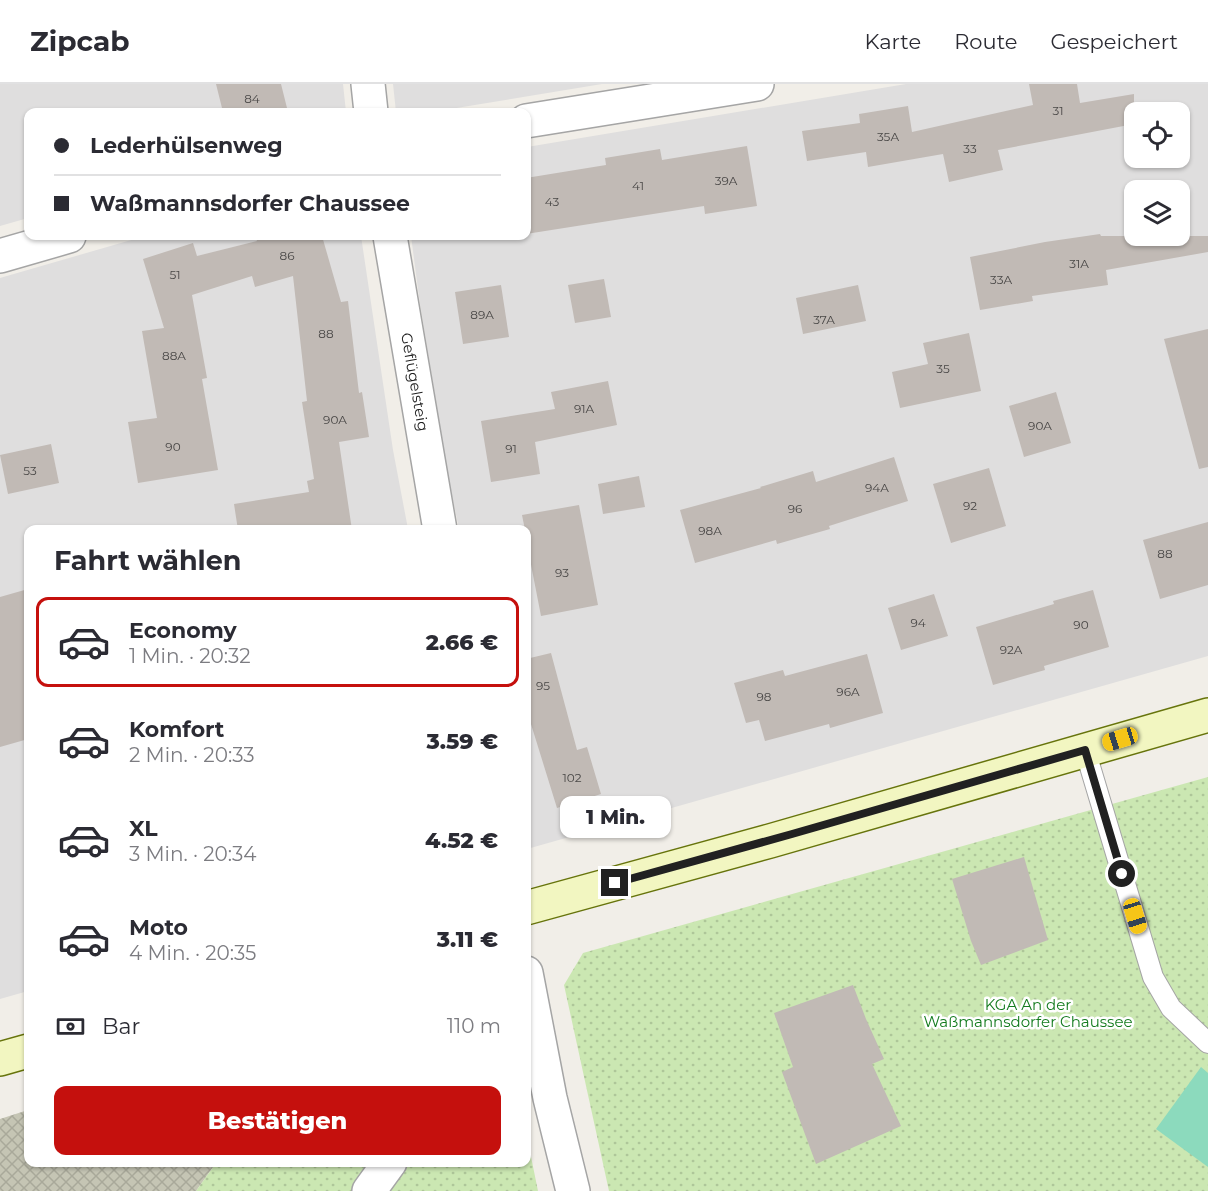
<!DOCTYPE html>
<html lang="de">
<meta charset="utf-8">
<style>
body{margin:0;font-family:Montserrat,sans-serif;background:#f2f2f3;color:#2b2b33;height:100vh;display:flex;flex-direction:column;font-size:22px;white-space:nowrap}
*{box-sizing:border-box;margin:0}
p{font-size:20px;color:#7c7c81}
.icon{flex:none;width:33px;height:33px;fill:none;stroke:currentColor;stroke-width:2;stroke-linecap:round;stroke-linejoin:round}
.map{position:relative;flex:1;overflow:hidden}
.drawer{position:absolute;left:24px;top:441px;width:507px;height:642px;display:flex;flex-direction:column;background:#fff;border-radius:12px;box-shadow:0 2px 4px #0004}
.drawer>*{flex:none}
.top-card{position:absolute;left:24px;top:24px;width:507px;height:132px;border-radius:12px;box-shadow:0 2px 4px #0004;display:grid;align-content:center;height:132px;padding:0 30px;background:#fff}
.buttons{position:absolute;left:1124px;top:18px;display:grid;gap:12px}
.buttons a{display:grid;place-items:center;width:66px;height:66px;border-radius:12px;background:#fff;box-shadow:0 2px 4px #0004;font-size:30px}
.end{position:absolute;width:27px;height:27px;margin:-14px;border:8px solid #212121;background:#fff;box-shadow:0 0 0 3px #fff}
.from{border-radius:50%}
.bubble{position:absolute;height:42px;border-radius:12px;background:#fff;box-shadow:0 2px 4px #0004;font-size:20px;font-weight:800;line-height:42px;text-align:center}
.car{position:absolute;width:18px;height:36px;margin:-18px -9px;border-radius:8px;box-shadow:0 0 4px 2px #0007;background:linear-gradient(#f5c518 24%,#345 0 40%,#f5c518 0 76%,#345 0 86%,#f5c518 0)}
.top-card b{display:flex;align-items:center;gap:21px;height:57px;font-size:22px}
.top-card b+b{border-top:2px solid #e1e1e2}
.top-card i{width:15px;height:15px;background:#2b2b33}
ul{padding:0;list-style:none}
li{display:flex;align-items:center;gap:18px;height:90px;margin:0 12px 9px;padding:0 18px;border:3px solid transparent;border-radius:12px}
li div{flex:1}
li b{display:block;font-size:22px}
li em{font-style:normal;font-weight:800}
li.on{border-color:#c5100d}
li>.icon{width:54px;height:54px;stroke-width:1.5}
h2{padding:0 30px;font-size:27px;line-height:72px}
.pay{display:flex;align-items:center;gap:15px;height:66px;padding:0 30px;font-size:22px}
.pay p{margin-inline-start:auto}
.primary-button{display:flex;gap:12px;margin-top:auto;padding:12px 30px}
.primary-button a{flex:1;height:69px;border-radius:12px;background:#c5100d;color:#fff;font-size:24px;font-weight:800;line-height:69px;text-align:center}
header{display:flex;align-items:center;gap:36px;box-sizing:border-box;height:84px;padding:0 30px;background:#fff;border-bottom:2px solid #e1e1e2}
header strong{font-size:28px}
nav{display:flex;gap:33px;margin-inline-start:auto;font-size:21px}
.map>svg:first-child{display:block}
.residential{fill:#dfdede;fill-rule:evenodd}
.construction{fill:url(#construction-cross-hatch)}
.garden{fill:url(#garden-dots)}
.pitch{fill:#8cdabd}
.building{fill:#c1bab5}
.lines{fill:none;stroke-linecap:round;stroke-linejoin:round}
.lane-casing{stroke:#a5a5a5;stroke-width:22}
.street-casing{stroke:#a5a5a5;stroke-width:36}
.secondary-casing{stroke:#67740c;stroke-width:36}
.lane{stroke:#fff;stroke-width:20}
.street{stroke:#fff;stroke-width:33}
.secondary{stroke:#f2f6c1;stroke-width:33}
.route{stroke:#212121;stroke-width:8}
.labels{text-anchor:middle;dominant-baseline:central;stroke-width:5;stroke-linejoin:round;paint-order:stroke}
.number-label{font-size:12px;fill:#494746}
.street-label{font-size:15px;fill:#212121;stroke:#fff}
.park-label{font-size:15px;fill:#137b1e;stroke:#fff}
</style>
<header>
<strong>Zipcab</strong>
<nav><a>Karte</a><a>Route</a><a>Gespeichert</a></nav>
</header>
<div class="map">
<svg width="1208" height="1107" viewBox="0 0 1208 1107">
<defs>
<pattern id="construction-cross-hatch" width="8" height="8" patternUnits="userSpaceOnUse" patternTransform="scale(1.5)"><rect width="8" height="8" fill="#c5c5b4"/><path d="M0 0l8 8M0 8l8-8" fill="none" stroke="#a9a99a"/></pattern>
<pattern id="garden-dots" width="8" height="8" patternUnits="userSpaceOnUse" patternTransform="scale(1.5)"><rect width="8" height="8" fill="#cbe7b2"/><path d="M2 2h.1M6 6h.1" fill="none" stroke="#aec699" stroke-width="1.8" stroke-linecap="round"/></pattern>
</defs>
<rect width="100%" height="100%" fill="#f1eee8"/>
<!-- residential -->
<g class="residential">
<polygon points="0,0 343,0 346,28 28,28 28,134 0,142"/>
<polygon points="393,0 602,0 432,28 396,28"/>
<path d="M906,0H1208V572L527,765L526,446L459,445L449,397L420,220L411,152H526L527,63ZM1134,28H1179V74H1134ZM1134,106H1179V152H1134Z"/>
<polygon points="145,152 361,152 393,366 408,445 28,446 28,907 0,915 0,194"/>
</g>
<!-- construction -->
<polygon class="construction" points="28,1026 28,1078 216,1079 196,1107 0,1107 0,1035"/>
<!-- garden -->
<g class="garden">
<polygon points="1208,693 1208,1107 609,1107 564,901 583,869"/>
<polygon points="527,1053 538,1107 196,1107 216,1079 526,1078"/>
</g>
<!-- pitch -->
<polygon class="pitch" points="1201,983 1208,989 1208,1083 1156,1045"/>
<!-- building -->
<g class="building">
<polygon points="216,0 281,0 288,28 223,28"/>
<polygon points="1029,0 1077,0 1080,19 1134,10 1134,40 998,66 1003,86 949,98 943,70 868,83 866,68 807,77 802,47 860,39 859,30 908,22 912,48 1033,21"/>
<polygon points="747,62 757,122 705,130 704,122 526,150 526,94 606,81 605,74 660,65 662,76"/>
<polygon points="1100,150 1101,152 1208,152 1208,168 1106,186 1108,201 1032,212 1033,217 980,226 970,173 1045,158"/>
<polygon points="255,152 322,152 341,218 348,217 359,309 362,308 369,353 339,358 352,446 238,446 234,420 309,408 307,397 314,395 302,318 307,317 293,192 255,203 252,192 192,211 207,294 202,295 218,386 138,399 128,338 157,334 142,247 164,244 143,175 193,159 197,172 257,157"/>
<polygon points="604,195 611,233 575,239 568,201"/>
<polygon points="501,201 509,253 463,260 455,208"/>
<polygon points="858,201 866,237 803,250 796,214"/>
<polygon points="1208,245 1208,383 1199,385 1164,255"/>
<polygon points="969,249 981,307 900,324 892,288 928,280 923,259"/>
<polygon points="608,297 617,341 535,358 540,390 491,398 481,337 555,325 551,308"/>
<polygon points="1056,308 1071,359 1024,373 1009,322"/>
<polygon points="51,360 59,399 8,410 0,371"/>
<polygon points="894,373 908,417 829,442 830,445 777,460 776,456 695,479 680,426 761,404 760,403 813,387 816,398"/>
<polygon points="989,384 1006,442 951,459 933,400"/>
<polygon points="639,392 645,423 603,430 598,400"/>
<polygon points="579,421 598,521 541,532 526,455 526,446 525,446 522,431"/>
<polygon points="1208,438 1208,501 1160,515 1143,456"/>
<polygon points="28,505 28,655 0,663 0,513"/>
<polygon points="1093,506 1109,563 1044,582 1045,586 993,601 976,543 1054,520 1053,517"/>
<polygon points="934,510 948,552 901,566 888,524"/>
<polygon points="551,569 577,666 587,663 601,710 557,724 526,624 526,575"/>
<polygon points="867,570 883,629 830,644 829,640 765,657 759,636 746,639 734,599 783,586 785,592"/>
<polygon points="1024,773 1048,856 981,881 971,857 952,795"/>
<polygon points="853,901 866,935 884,975 872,980 901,1042 816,1080 782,988 793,983 774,929"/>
</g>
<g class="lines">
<defs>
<polyline id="lane" points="1085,666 1153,893 1171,924 1208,959"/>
<g id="street">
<polyline points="368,0 371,28"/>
<polyline points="526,37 757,0"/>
<polyline points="390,152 440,446"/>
<polyline points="0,172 69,152"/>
<polyline points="526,889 550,1014 573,1107"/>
<polyline points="369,1107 390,1078"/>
</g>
<g id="secondary">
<polyline points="526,824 770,757 1208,631"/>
<polyline points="0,975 28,967"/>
</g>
</defs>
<!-- lane casing -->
<use href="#lane" class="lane-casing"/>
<!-- street casing -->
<use href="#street" class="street-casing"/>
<!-- secondary casing -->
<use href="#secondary" class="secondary-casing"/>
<!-- lane -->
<use href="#lane" class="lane"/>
<!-- street -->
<use href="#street" class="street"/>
<!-- secondary -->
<use href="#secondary" class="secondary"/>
</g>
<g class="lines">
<!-- route -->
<polyline class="route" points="615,799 792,750 1085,666 1122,790"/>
</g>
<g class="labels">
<!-- number labels -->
<g class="number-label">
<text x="252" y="14">84</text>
<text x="1058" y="26">31</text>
<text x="888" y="52">35A</text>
<text x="970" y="64">33</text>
<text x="726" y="96">39A</text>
<text x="638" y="101">41</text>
<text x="552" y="117">43</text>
<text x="287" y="171">86</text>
<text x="1079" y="179">31A</text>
<text x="175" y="190">51</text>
<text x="1001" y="195">33A</text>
<text x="482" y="230">89A</text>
<text x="824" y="235">37A</text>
<text x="326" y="249">88</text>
<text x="174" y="271">88A</text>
<text x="943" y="284">35</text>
<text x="584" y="324">91A</text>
<text x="335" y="335">90A</text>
<text x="1040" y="341">90A</text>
<text x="173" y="362">90</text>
<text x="511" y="364">91</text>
<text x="30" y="386">53</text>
<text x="877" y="403">94A</text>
<text x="970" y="421">92</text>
<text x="795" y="424">96</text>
<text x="710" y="446">98A</text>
<text x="1165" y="469">88</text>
<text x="562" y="488">93</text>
<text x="918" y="538">94</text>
<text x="1081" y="540">90</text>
<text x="1011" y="565">92A</text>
<text x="543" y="601">95</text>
<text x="848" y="607">96A</text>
<text x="764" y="612">98</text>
<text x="572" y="693">102</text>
</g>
<!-- street labels -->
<g class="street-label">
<text transform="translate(415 298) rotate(80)">Geflügelsteig</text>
</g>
<!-- park labels -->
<g class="park-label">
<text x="1028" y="920">KGA An der<tspan x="1028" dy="17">Waßmannsdorfer Chaussee</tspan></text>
</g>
</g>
</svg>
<div class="buttons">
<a><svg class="icon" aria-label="locate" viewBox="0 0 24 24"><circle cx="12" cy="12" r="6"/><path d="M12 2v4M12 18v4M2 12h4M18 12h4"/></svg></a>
<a><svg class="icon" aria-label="layers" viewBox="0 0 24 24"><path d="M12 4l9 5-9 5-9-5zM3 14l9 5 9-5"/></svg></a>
</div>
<i class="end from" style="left:1122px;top:790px"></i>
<i class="end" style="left:615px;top:799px"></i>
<div class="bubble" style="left:560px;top:712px;width:111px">1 Min.</div>
<i class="car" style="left:1120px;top:655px;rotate:253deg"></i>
<i class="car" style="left:1135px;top:832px;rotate:163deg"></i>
<div class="top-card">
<b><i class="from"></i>Lederhülsenweg</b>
<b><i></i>Waßmannsdorfer Chaussee</b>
</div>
<section class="drawer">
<h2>Fahrt wählen</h2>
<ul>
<li class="on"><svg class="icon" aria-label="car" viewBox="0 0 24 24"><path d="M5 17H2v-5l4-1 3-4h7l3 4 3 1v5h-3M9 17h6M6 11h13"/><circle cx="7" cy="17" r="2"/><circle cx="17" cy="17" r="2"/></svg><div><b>Economy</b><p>1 Min. · 20:32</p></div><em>2.66 €</em></li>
<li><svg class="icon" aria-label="car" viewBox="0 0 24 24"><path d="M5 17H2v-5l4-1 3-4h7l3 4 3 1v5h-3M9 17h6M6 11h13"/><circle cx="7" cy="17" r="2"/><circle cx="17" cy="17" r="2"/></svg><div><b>Komfort</b><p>2 Min. · 20:33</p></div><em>3.59 €</em></li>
<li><svg class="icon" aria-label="car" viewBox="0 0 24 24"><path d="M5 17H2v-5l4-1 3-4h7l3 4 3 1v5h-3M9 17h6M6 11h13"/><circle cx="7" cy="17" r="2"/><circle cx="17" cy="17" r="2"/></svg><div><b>XL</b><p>3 Min. · 20:34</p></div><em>4.52 €</em></li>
<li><svg class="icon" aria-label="car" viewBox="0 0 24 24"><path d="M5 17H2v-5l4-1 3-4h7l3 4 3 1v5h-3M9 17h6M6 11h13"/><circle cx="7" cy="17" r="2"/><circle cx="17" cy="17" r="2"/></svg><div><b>Moto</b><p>4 Min. · 20:35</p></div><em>3.11 €</em></li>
</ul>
<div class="pay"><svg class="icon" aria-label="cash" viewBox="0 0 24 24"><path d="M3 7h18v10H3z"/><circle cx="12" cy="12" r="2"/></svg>Bar<p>110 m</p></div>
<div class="primary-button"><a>Bestätigen</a></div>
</section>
</div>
